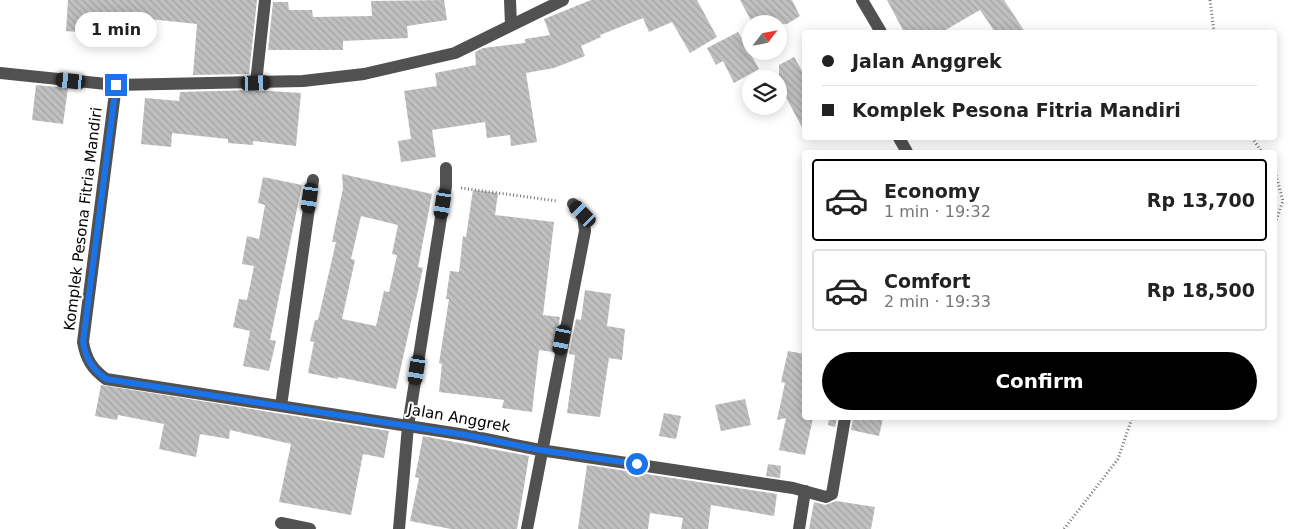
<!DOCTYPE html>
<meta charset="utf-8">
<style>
body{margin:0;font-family:"DejaVu Sans",sans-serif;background:#f2f2f2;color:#222;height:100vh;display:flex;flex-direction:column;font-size:19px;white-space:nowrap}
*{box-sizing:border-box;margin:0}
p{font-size:16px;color:#767676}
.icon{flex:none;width:28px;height:28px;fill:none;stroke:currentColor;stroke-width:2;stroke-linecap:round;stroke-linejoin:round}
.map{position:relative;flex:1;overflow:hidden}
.details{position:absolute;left:802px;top:150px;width:475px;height:270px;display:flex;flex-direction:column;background:#fff;border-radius:5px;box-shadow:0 2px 12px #0003}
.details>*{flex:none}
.top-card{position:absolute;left:802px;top:30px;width:475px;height:110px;border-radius:5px;box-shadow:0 2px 12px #0003;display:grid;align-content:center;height:110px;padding:0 20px;background:#fff}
.needle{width:32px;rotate:58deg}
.fabs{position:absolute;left:742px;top:15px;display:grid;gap:10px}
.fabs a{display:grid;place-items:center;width:45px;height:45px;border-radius:50%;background:#fff;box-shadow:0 2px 12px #0003;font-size:25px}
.end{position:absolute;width:22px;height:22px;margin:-11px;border:6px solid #1a73e8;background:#fff;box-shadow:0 0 0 2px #fff}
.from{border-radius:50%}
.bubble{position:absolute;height:35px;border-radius:18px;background:#fff;box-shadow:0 2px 12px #0003;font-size:16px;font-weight:700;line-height:35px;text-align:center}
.car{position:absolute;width:15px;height:30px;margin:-15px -8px;border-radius:6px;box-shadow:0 0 4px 1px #0007;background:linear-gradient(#222 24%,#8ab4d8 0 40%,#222 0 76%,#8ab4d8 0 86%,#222 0)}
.top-card b{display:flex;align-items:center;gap:18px;height:48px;font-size:19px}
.top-card b+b{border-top:1px solid #e0e0e0}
.top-card i{width:12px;height:12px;background:#222}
ul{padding:9px 0 0;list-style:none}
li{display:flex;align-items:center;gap:15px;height:82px;margin:0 10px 8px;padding:0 10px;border:2px solid #e0e0e0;border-radius:5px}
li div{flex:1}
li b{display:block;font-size:19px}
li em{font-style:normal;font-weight:700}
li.on{border-color:#000}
li>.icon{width:45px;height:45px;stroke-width:1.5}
.action{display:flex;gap:10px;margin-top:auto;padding:10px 20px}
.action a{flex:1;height:58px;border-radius:30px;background:#000;color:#fff;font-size:20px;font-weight:700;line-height:58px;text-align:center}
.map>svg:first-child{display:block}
.building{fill:url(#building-back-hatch);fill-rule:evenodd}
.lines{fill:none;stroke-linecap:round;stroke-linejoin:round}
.path{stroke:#737373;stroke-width:3;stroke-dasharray:1 2.5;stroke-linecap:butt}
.minor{stroke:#515151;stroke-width:12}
.route{stroke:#1a73e8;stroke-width:6}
.labels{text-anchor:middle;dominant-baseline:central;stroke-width:4;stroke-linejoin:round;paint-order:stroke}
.street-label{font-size:15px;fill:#000;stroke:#fff}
</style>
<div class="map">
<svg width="1308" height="529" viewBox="0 0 1308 529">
<defs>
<pattern id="building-back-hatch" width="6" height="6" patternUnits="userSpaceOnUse" patternTransform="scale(1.25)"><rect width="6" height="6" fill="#c0c0c0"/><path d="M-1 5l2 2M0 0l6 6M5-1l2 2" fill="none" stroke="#a3a3a3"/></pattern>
</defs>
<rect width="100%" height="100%" fill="#fff"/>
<!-- building -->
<g class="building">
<polygon points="68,0 257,0 249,74 193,75 197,24 139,18 137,41 114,39 114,35 66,31"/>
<polygon points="444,0 447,20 407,26 408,38 343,41 343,50 268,50 273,2 288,2 289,10 312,10 313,17 372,16 371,1"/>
<polygon points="591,0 697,0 717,37 690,53 672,22 649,32 643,18 600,35 601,37 581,46 585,56 554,68 526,73 537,142 511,146 510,135 487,138 485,122 432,130 436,157 401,162 398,141 411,139 404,91 437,86 435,73 476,65 475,52 483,48 525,43 525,39 550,35 544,19"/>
<polygon points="740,0 792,0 800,16 787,24 753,24"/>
<polygon points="887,0 1004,0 1025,32 995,32 980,10 942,32 904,32"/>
<polygon points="738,32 759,69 734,83 723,61 716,65 707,48"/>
<polygon points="794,57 805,76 805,133 779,84 779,65"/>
<polygon points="36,85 68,88 63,124 32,120"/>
<polygon points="253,90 301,93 296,146 253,141 253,145 228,143 228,139 172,133 171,147 141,144 145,98 179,101 180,92"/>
<path d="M342,174L432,194L418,267L423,268L396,389L338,377V379L308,373L314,342L310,341L315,320H318L336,242H332L343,188ZM361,216L398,225L392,254L397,255L389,292L384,291L376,326L342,319L355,260L351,259Z"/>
<polygon points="263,177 302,185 270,340 276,341 269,371 243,366 250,331 233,327 239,299 247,300 254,266 242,264 247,236 259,239 265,205 258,203"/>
<polygon points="473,190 498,193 495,215 554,222 543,315 560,317 553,352 539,350 532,412 502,408 504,400 439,392 442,364 439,363 449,299 446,299 450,271 459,272 463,236 466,237"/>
<polygon points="585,290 611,294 607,326 625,329 622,360 609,358 600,417 567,413 575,355 569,354 576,319 581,320"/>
<polygon points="788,351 805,354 805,418 813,418 805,455 779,450 786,418 777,420 785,383 781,382"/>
<polygon points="101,385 389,431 384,458 363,454 351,515 279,502 291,444 230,430 229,439 200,434 196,457 159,449 164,424 118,415 117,420 95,416"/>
<polygon points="745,399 751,425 721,431 715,405"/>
<polygon points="664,413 681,416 676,439 659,436"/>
<polygon points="829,418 837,418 835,427 828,425"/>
<polygon points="853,418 883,418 879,436 851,430"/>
<polygon points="423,436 529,456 517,529 451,529 410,521 419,478 415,477"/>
<polygon points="768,464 781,466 780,478 766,476"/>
<polygon points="587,465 777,494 774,516 711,505 708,529 681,529 683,518 650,513 648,529 578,529"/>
<polygon points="836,501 875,507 871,529 809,529 814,502 825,505"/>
</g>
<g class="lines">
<!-- path -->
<g class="path">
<polyline points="1210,0 1214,32"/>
<polyline points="1252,138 1262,152"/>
<polyline points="1275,172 1283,201 1275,223"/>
<polyline points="461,188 557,201"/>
<polyline points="1064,529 1118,459 1132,418"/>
</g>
<!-- minor -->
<g class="minor">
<polyline points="510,0 511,25"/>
<polyline points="862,0 881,32"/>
<polyline points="0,73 116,85 303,81 364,74 455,53 563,0"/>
<polyline points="256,83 265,0"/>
<path d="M116,85L83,342C86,359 92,369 106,379L466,435L540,450L793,488L826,497L832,494L845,418"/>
<polyline points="899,138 907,152"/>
<polyline points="281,406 313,180"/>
<polyline points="281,523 310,529"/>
<polyline points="399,529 408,426 446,186 446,168"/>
<polyline points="527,529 585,231 583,214 573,204"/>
<polyline points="799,529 805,491"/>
</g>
</g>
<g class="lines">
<!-- route -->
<path class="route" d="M116,85L83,342C86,359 92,369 106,379L466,435L540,450L637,464"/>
</g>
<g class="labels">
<!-- street labels -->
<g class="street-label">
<text transform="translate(83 219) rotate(-83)">Komplek Pesona Fitria Mandiri</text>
<text transform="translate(459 418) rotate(10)">Jalan Anggrek</text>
</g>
</g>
</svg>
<div class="fabs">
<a><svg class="needle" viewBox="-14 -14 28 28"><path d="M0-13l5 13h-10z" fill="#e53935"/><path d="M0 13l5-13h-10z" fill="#767676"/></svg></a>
<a><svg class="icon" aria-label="layers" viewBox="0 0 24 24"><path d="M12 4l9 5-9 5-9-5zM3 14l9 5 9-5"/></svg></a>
</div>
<i class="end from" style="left:637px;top:464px"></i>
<i class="end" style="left:116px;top:85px"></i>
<div class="bubble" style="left:75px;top:12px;width:82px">1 min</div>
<i class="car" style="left:71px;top:81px;rotate:276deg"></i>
<i class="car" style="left:256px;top:83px;rotate:88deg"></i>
<i class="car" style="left:310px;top:198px;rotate:188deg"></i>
<i class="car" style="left:443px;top:204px;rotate:189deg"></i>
<i class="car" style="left:583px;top:214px;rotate:316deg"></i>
<i class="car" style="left:562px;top:340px;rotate:191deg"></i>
<i class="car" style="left:417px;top:370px;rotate:189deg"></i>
<div class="top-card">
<b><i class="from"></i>Jalan Anggrek</b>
<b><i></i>Komplek Pesona Fitria Mandiri</b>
</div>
<section class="details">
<ul>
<li class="on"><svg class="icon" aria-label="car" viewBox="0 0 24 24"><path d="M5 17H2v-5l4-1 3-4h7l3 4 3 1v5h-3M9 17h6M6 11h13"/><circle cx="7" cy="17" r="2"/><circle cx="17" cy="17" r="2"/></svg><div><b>Economy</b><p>1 min · 19:32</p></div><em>Rp 13,700</em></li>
<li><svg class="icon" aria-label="car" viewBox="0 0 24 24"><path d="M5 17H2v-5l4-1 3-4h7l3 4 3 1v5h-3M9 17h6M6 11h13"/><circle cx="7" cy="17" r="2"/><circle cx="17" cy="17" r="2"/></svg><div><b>Comfort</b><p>2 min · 19:33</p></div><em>Rp 18,500</em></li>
</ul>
<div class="action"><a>Confirm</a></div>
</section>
</div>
